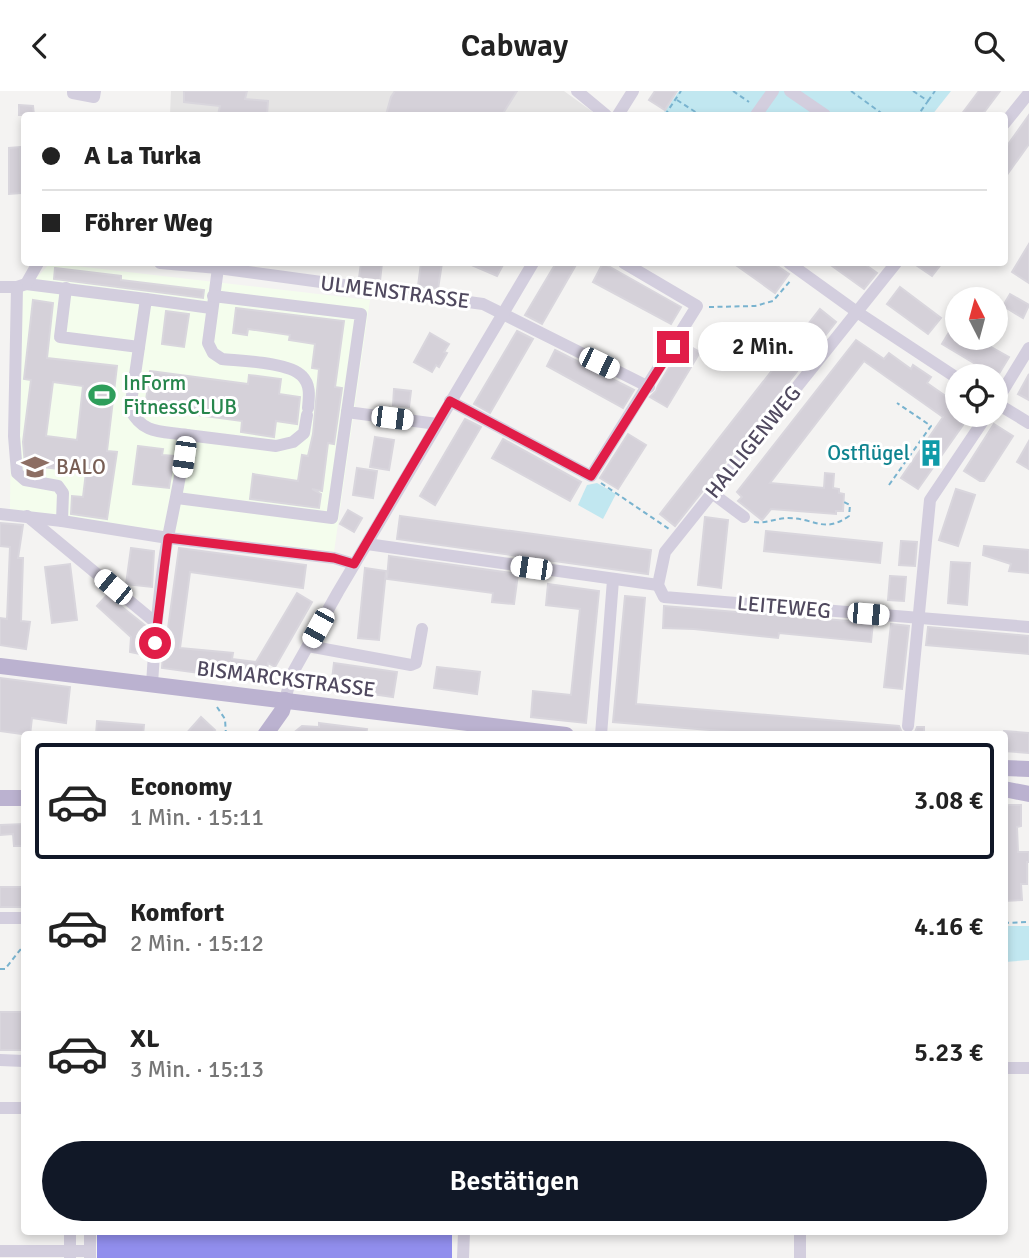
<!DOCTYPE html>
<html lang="de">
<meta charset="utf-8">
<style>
body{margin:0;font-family:Signika,sans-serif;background:#f2f2f2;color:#222;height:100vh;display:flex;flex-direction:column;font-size:26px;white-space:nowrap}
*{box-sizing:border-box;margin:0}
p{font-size:23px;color:#767676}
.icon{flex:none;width:38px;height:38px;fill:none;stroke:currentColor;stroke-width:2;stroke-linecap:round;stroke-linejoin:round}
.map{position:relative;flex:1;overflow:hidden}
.details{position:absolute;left:21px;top:640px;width:987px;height:504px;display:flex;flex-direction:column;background:#fff;border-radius:7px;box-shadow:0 4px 10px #0003}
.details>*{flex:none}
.guide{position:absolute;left:21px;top:21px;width:987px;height:154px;border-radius:7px;box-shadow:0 4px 10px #0003;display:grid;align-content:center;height:154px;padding:0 21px;background:#fff}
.needle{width:46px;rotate:354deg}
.buttons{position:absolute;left:945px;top:196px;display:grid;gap:14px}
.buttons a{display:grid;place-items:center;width:63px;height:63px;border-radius:50%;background:#fff;box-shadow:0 4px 10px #0003;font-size:35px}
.end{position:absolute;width:32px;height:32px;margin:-16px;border:9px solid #e11d48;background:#fff;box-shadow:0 0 0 4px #fff}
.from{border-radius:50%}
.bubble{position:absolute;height:49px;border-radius:24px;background:#fff;box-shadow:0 4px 10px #0003;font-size:23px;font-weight:600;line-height:49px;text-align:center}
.car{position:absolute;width:21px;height:42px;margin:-21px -10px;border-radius:9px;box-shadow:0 0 5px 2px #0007;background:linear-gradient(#fff 24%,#345 0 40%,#fff 0 76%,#345 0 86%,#fff 0)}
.guide b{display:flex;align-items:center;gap:24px;height:66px;font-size:26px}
.guide b+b{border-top:2px solid #e0e0e0}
.guide i{width:18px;height:18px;background:#222}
ul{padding:12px 0 0;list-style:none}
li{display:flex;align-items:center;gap:21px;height:116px;margin:0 14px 10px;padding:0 7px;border:4px solid transparent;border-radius:7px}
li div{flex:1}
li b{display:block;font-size:26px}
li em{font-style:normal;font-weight:600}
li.on{border-color:#111827}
li>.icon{width:63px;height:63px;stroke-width:1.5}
.button{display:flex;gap:14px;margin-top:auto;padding:14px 21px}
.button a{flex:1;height:80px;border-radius:42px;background:#111827;color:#fff;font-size:28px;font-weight:600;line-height:80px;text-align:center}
header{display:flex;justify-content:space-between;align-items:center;height:91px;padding:0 21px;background:#fff;font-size:32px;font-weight:600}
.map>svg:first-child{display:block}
.commercial{fill:#f4fded}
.education{fill:#e5e4e4}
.green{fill:#c1e7f0}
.water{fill:#918eed}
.building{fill:#d5d1d9;stroke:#d9d6dd;stroke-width:2;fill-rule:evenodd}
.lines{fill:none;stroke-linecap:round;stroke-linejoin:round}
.path{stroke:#79b3cf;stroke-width:2;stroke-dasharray:5 3.5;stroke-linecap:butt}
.minor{stroke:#d3cede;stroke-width:12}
.major{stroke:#bbb2d0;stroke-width:16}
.route{stroke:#e11d48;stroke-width:9}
.labels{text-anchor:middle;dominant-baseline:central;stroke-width:6;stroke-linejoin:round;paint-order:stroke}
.street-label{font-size:21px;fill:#50495f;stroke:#fff}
.leisure-label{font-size:21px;fill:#27864d;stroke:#fff;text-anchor:start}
.culture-label{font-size:21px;fill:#0d838f;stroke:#fff;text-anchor:end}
.education-label{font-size:21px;fill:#785e54;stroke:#fff;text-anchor:start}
</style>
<header><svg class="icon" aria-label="back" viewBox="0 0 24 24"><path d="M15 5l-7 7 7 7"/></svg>Cabway<svg class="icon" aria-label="search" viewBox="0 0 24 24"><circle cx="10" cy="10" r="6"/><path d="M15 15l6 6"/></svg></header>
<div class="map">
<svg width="1029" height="1167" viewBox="0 0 1029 1167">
<rect width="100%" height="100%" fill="#f4f3f2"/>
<!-- commercial -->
<polygon class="commercial" points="50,172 370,209 334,461 10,420 12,203 25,200"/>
<!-- education -->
<polygon class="education" points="171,0 564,0 597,24 170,24"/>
<!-- green -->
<g class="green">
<polygon points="679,0 951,0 932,24 662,24"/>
<polygon points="597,392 616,403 603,428 578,414 587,394"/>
<polygon points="1005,835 1029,835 1029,869 1005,871"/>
</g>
<!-- water -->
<rect class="water" x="97" y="1141" width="355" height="26"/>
<!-- building -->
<g class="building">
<polygon points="184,0 247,0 245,8 268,10 267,24 218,24 220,15 184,11"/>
<polygon points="395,0 517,0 502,24 386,24 391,6"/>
<polygon points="655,0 677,0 665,19 649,9"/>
<polygon points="979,0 1000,0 982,24 961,24"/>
<polygon points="19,14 33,15 34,24 19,24"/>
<polygon points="1029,24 1029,53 1004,88 1004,59"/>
<polygon points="20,56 21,102 9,103 9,57"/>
<polygon points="1029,153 1029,192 1012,181"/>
<polygon points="361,172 382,172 380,190 359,187"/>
<polygon points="421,172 442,172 438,198 418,195"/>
<polygon points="467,172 504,172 497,185"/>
<polygon points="556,172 577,172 542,233 525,224"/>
<polygon points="603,172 681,216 671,233 593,191"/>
<polygon points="733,172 773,172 789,183 775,202"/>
<polygon points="828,172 863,172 877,182 864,198"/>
<polygon points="913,172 942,172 932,185"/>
<polygon points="55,177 121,185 121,189 204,199 203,207 54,188"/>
<polygon points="900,196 941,227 928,243 887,213"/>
<polygon points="1010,203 1029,214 1023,227 1003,215"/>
<path d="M33,209L53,212L47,267L117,275L107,360L117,361L107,428L71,423L72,405L83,406L86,381L25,374L23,351L31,289L24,288ZM53,291L83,295L77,349L46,345Z"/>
<polygon points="236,217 344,230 335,296 342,297 334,353 328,352 322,400 312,398 321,403 319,417 250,408 253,383 298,390 302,364 308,365 313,343 319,278 312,277 315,253 289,249 290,244 248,238 247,244 233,242"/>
<polygon points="820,218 836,231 675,435 660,423"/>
<polygon points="166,220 189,223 184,256 162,253"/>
<polygon points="957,228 957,247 975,247 1009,266 997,286 942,253"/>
<polygon points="517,240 533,248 490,322 474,313"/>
<polygon points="430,242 449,253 444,261 447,262 439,276 436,274 432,281 414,271"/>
<polygon points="856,249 884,268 889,262 911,278 913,274 931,286 927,292 957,313 957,324 970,324 918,398 901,387 943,326 864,270 770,392 824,397 825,382 834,383 833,397 839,398 839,402 844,403 843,420 836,420 836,423 771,418 762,429 738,410 742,406 737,401"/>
<polygon points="684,252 700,261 667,316 650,306 656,300 658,295"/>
<polygon points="555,259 634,299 623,317 547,275"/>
<polygon points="150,280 248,293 249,284 281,288 279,303 300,306 297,333 276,330 274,346 241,341 242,330 145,317"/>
<polygon points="1029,283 1029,309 1018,303"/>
<polygon points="394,298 411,300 409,316 393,314"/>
<polygon points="465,328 481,336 435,414 420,405"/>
<polygon points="994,333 1013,345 984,390 980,390 964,380"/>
<polygon points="628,343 646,354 618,398 600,387"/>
<polygon points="375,346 394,349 389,379 370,376"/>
<polygon points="503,348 581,391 570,410 492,367"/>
<polygon points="1029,350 1029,378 1017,371"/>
<polygon points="138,355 163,358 162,364 174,365 169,397 133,393"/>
<polygon points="357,377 377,380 373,407 353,404"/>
<polygon points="956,398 975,404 958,455 939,449"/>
<polygon points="348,419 362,427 354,441 340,433"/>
<polygon points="400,425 651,459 648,483 397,448"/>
<polygon points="705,426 728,429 721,497 698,494"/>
<polygon points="0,432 23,434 18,467 23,467 21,530 30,531 26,558 0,554 0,527 7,528 10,456 0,455"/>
<polygon points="766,440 882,452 880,472 764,460"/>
<polygon points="901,450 917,451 915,475 899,474"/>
<polygon points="984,455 1029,459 1029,482 1009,480 1011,473 983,464"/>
<polygon points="131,457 154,460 152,496 126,493"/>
<polygon points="179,457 306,474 303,497 190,481 180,557 233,562 232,568 256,571 297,502 312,511 275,576 268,572 265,591 162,577 164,550 166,552"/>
<polygon points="389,465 518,483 514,513 492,511 493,502 387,488"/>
<polygon points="951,471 970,472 967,514 948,512"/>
<polygon points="70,473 77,529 52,532 45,476"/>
<polygon points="365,477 386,480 379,549 358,547"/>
<polygon points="890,485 906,486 904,510 888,509"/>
<polygon points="548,493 599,500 586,632 531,626 533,600 571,604 580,518 546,514"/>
<polygon points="107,504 147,536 145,564 130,561 131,546 97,515"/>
<polygon points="625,505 645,507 636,613 899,635 902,642 908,644 915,641 917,636 924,636 924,644 771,644 613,631"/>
<polygon points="664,515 873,532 871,551 779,542 778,547 694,538 663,537"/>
<polygon points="891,533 909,535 902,598 884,596"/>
<polygon points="928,536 1029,545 1029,563 926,554"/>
<polygon points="334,572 397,581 393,606 331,597"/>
<polygon points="437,576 480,581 477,603 434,597"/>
<polygon points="0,587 70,596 66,632 32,627 30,644 0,640"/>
<polygon points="201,626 215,639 211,644 185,644"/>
<polygon points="97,630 144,634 143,644 96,644"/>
<polygon points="319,632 367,638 366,644 291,644 302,635 319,636"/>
<polygon points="1004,640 1029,642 1029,662 1004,660"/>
<polygon points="1009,714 1021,714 1021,735 1017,736 1018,761 1029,761 1029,771 1027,771 1027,793 1021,793 1022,809 1004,810 1004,716"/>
<polygon points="24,733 24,755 14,755 13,743 0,744 0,734"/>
<rect x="0" y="796" width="24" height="20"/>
<rect x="0" y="921" width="24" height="38"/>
</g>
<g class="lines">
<!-- path -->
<g class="path">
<polyline points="733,0 749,11"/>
<polyline points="851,0 884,24"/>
<polyline points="913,0 928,10 918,24"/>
<polyline points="677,9 700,24"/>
<polyline points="928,10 935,0"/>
<polyline points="665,24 681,0"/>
<polyline points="709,216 755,215 773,210 791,189"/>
<polyline points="601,392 669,438"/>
<polyline points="889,394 931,335 897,312"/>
<path d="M754,431C766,433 776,427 788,427C814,427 824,443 849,425L850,414L844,411"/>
<polyline points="217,616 225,628 226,644"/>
<polyline points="1004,832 1029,831"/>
<polyline points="0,878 5,878 24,854"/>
</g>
<!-- minor -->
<g class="minor">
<polyline points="73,0 73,2 94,6 95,0"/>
<polyline points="577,0 606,24"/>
<polyline points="790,0 825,24"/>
<polyline points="618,24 633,0"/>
<polyline points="756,24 773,0"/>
<polyline points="1004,33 1029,2"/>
<polyline points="160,172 218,177 483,213 649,296"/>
<polyline points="789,172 857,221 957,287"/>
<polyline points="896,172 665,461 658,494 664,506 1029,536"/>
<path d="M218,177L208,252L213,262L222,268C241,270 289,271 302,285C311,294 309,306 308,317"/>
<polyline points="26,193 146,208"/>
<polyline points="0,196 17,196 26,193 38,172"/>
<polyline points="17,196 14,345 17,382 25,389 58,395 63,402 62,430"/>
<polyline points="66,197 60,246 139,256"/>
<polyline points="213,205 361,223 347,321 437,333"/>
<polyline points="450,310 591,385 697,215 624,172"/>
<polyline points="996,311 1029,257"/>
<polyline points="996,312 1029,332"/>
<path d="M187,344C162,340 143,344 130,318L146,208L211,217"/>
<polyline points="712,402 744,426"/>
<polyline points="177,407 332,427 347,321"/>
<polyline points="0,423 62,430 168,447 334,467 354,473"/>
<polyline points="27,425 156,532"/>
<polyline points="367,453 658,494"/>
<polyline points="308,555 411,574 416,572 422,538"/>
<path d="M152,593C155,544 159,494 168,446C175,412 182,378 187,344L276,355L293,351L304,342L307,324"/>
<polyline points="285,609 292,583 338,501 533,172"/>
<polyline points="908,635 930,409 987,324"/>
<polyline points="601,644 613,489"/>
<polyline points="0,827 24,827"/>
<polyline points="0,969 24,970"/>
<polyline points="1004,977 1029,977"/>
<polyline points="0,1017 24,1017"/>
<polyline points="70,1141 70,1167"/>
<polyline points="90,1141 90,1167"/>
<polyline points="800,1141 800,1167"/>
<polyline points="0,1160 90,1160"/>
<polyline points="463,1167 464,1141"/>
</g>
<!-- major -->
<g class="major">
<polyline points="0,575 566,644"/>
<polyline points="265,644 282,620 285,609"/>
<polyline points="1004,677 1029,678"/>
<polyline points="1004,698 1029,703"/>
<polyline points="0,707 24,707"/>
</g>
</g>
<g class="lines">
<!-- route -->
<polyline class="route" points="155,552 168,447 334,467 354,473 450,310 591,385 673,256"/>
</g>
<!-- icons -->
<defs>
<symbol id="stadium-bare" viewBox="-9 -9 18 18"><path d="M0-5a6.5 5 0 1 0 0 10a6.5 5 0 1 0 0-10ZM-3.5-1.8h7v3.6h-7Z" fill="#2e9e5b" stroke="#fff" stroke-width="2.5" paint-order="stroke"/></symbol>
<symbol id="building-bare" viewBox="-9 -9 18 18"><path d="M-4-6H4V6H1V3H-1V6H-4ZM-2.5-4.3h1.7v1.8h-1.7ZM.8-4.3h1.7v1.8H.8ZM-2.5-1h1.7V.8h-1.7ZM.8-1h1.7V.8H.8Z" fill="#0f9aa8" stroke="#fff" stroke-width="2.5" paint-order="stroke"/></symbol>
<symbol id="school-bare" viewBox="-9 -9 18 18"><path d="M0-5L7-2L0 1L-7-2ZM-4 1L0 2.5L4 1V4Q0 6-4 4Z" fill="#8d6e63" stroke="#fff" stroke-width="2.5" paint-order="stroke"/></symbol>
</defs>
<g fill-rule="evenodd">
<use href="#stadium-bare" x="83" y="285" width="38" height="38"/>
<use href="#building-bare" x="912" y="343" width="38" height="38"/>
<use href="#school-bare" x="16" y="357" width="38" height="38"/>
</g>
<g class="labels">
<!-- street labels -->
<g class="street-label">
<text transform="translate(395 201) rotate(7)">ULMENSTRASSE</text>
<text transform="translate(753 351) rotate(-51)">HALLIGENWEG</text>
<text transform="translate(784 516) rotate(5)">LEITEWEG</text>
<text transform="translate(286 588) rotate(7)">BISMARCKSTRASSE</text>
</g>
<!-- leisure labels -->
<g class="leisure-label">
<text x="123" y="292">InForm<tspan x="123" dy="24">FitnessCLUB</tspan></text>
</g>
<!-- culture labels -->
<g class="culture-label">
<text x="910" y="362">Ostflügel</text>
</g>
<!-- education labels -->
<g class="education-label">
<text x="56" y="376">BALO</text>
</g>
</g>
</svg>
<div class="buttons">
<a><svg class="needle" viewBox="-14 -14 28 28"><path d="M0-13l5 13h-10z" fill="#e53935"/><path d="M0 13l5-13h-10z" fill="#767676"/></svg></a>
<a><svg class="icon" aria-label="locate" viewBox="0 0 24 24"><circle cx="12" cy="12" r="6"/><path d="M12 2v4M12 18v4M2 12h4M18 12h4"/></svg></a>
</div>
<i class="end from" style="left:155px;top:552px"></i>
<i class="end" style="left:673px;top:256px"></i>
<div class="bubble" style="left:698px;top:231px;width:130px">2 Min.</div>
<i class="car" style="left:599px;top:272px;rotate:116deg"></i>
<i class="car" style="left:392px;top:327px;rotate:97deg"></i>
<i class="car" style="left:184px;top:366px;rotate:188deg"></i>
<i class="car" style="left:531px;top:477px;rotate:278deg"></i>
<i class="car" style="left:113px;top:496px;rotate:310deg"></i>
<i class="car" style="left:868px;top:523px;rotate:95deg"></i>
<i class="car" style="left:318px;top:537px;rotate:209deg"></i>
<div class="guide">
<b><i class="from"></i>A La Turka</b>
<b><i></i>Föhrer Weg</b>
</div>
<section class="details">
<ul>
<li class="on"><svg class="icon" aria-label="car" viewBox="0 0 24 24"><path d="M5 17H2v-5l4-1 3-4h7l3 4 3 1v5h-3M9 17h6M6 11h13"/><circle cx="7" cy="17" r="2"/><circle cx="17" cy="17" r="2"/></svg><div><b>Economy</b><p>1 Min. · 15:11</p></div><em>3.08 €</em></li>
<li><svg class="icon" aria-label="car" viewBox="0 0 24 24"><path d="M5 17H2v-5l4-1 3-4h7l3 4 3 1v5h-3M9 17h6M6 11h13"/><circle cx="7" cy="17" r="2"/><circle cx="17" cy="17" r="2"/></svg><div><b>Komfort</b><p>2 Min. · 15:12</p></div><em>4.16 €</em></li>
<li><svg class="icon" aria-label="car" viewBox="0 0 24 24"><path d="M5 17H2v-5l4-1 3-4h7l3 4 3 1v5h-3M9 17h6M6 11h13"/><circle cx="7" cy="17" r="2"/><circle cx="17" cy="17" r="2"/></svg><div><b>XL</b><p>3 Min. · 15:13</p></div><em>5.23 €</em></li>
</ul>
<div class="button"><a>Bestätigen</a></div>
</section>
</div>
